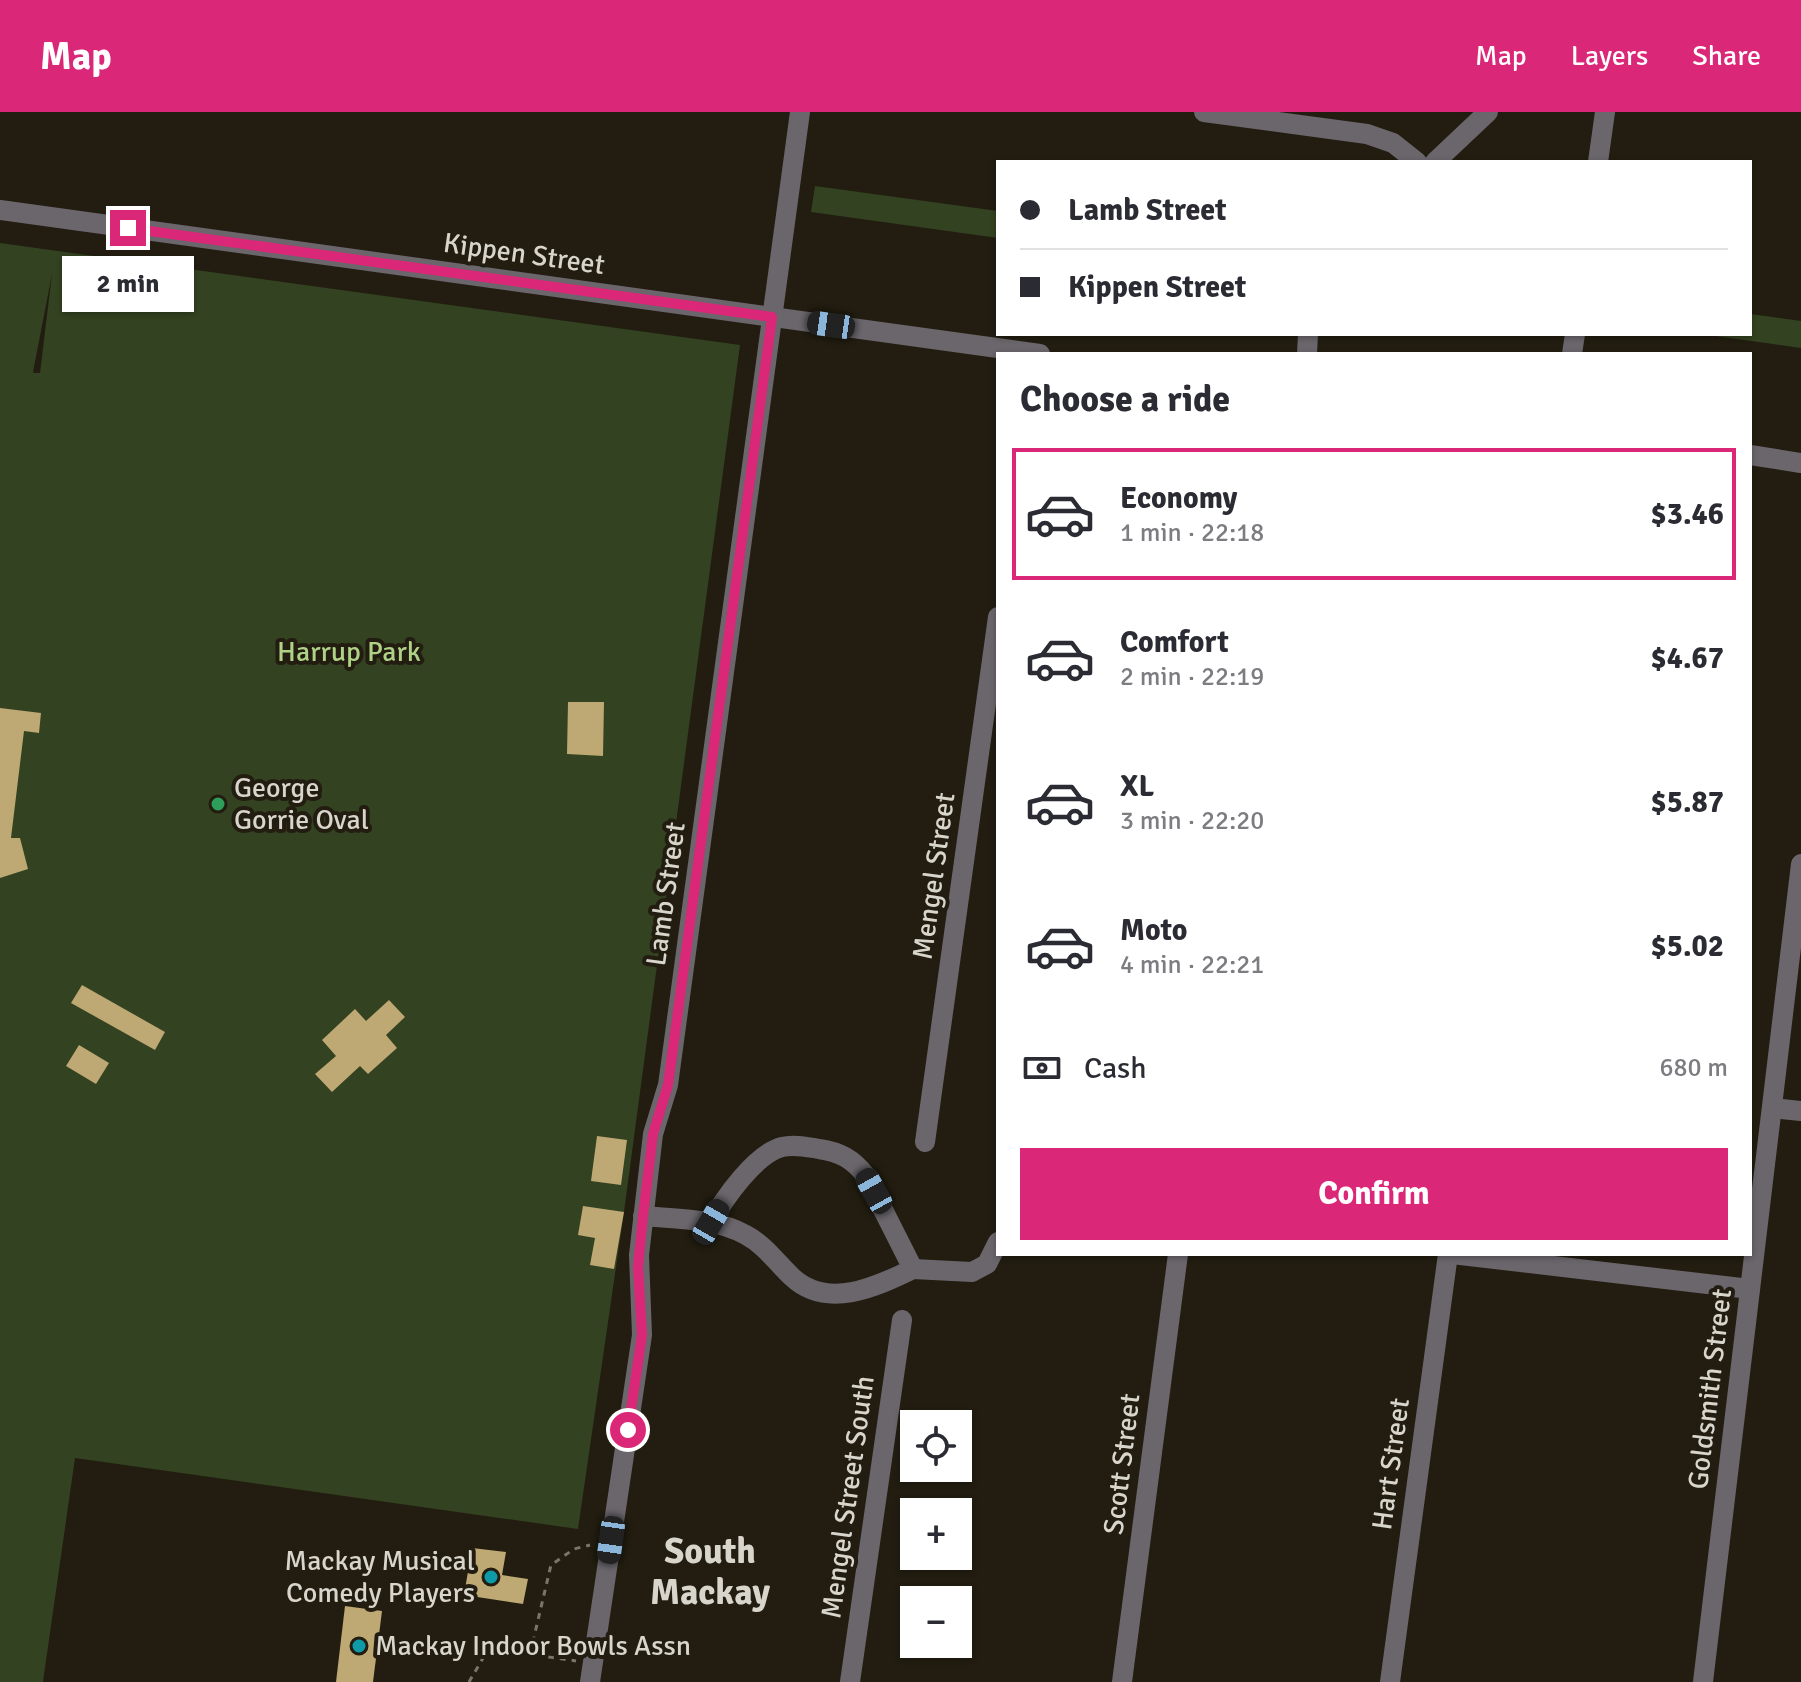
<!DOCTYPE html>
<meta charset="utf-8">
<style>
body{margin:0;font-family:Signika,sans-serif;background:#f7f7f7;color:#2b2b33;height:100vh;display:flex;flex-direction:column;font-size:30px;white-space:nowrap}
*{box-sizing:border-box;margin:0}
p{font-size:26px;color:#7c7c81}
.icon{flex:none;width:44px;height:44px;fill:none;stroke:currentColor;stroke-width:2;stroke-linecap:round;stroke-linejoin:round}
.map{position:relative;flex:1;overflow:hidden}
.details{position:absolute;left:996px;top:240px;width:756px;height:904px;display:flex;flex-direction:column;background:#fff;border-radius:0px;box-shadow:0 2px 6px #0004}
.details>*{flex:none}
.banner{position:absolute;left:996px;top:48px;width:756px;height:176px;border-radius:0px;box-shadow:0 2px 6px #0004;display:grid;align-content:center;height:176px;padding:0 24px;background:#fff}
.tools{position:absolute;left:900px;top:1298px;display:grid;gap:16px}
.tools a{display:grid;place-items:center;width:72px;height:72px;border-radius:0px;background:#fff;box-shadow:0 2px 6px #0004;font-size:40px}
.end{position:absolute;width:36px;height:36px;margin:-18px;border:10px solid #db2777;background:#fff;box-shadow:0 0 0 4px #fff}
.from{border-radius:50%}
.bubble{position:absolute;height:56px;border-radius:0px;background:#fff;box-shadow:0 2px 6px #0004;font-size:26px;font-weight:700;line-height:56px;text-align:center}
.car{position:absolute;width:24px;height:48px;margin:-24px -12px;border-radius:10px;box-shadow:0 0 6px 2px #0007;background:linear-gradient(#222 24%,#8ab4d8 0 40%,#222 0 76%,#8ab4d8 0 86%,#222 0)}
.banner b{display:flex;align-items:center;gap:28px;height:76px;font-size:30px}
.banner b+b{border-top:2px solid #e1e1e2}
.banner i{width:20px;height:20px;background:#2b2b33}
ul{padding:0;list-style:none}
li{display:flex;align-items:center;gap:24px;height:132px;margin:0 16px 12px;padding:0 8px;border:4px solid transparent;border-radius:0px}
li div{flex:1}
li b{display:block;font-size:30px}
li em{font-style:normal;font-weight:700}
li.selected{border-color:#db2777}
li>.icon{width:72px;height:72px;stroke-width:1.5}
h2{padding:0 24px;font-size:36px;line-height:96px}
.pay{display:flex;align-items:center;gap:20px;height:88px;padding:0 24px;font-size:30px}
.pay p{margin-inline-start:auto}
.action{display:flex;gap:16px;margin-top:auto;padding:16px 24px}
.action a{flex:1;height:92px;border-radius:0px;background:#db2777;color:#fff;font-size:32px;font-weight:700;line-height:92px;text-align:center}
header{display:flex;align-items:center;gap:48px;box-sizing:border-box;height:112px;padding:0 40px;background:#db2777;color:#fff}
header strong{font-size:38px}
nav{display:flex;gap:44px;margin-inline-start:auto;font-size:28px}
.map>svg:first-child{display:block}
.green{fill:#334220;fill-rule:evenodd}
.building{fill:#bea873}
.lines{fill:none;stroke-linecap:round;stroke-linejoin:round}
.path{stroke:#79756a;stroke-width:3;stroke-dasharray:6 6;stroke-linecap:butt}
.minor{stroke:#6a666c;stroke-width:20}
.route{stroke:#db2777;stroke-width:10}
.leisure-dot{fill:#2e9e5b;stroke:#221d10;stroke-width:3}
.culture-dot{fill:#0f9aa8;stroke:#221d10;stroke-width:3}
.labels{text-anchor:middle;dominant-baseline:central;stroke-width:8;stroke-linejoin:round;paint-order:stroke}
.street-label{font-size:28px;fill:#d8d5cc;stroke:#221d10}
.park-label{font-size:28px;fill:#afd287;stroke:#221d10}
.poi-label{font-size:28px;fill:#d8d5cc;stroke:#221d10;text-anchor:start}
.district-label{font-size:36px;font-weight:bold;fill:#d8d5cc;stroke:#221d10}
</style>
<header>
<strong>Map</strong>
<nav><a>Map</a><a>Layers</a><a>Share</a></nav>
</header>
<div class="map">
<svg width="1801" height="1570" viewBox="0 0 1801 1570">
<rect width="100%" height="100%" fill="#221d10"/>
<!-- green -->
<g class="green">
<polygon points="815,74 998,99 998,126 811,100"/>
<path d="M0,131L740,233L624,1100L578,1417L75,1346L43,1570H0ZM52,162L40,261H34L33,260Z"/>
<polygon points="1750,202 1801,209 1801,236 1701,222 1750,222"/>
</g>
<!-- building -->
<g class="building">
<polygon points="568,590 604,590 603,644 567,642"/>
<polygon points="0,596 41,601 39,621 24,619 11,726 20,726 28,757 0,766"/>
<polygon points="82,873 165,920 155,938 71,891"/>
<polygon points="389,888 405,905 386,923 397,936 368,962 360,954 332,980 315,962 336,944 322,928 355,897 366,909"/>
<polygon points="79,933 109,951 96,972 66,954"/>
<polygon points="597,1024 627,1028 621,1073 591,1069"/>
<polygon points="583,1094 624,1100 614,1157 590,1153 595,1126 578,1123"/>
<polygon points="472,1436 506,1440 502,1463 528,1467 523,1492 464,1483"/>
<polygon points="345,1494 382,1499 373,1570 336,1570"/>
</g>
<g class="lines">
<!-- path -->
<g class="path">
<polyline points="530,1542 551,1453 574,1437 590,1433"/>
<polyline points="469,1570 486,1541 508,1539 576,1549"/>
</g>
<!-- minor -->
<g class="minor">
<polyline points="1204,0 1367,22 1393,31 1417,50"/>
<polyline points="1435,50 1488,0"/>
<polyline points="1598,50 1605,0"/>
<polyline points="0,98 1040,242"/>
<polyline points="1307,242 1308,222"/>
<polyline points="1572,242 1575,222"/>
<polyline points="1750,343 1801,351"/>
<polyline points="1772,996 1801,999"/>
<polyline points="925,1030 998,505"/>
<path d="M643,1104C677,1107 715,1106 746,1123C765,1133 777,1151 792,1165C827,1198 876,1175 913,1157L866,1064C853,1047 840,1040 819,1037C807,1035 794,1032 782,1035C755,1042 724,1087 711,1110"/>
<polyline points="1452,1142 1750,1177"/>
<polyline points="913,1157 972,1160 987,1152 998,1130"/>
<polyline points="590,1570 642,1223 639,1143 653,1022 668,973 800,0"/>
<polyline points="850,1570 902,1208"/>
<polyline points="1122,1570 1178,1142"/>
<polyline points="1390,1570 1448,1142"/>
<polyline points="1703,1570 1801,752"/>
</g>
</g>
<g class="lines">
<!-- route -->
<polyline class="route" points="128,116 772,205 668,973 653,1022 643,1104 638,1155 642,1223 628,1318"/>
</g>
<!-- markers -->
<circle class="leisure-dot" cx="218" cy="692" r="8"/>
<g class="culture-dot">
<circle cx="491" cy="1465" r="8"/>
<circle cx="359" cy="1534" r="8"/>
</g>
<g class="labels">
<!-- street labels -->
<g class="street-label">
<text transform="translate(524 142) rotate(8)">Kippen Street</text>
<text transform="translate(934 764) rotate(-82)">Mengel Street</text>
<text transform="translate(666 782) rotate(-82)">Lamb Street</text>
<text transform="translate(1710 1277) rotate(-83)">Goldsmith Street</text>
<text transform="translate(1122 1352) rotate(-83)">Scott Street</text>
<text transform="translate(1391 1352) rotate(-82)">Hart Street</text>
<text transform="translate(848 1385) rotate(-82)">Mengel Street South</text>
</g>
<!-- park labels -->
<g class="park-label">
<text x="349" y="540">Harrup Park</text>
</g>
<!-- poi labels -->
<g class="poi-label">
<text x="234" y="676">George<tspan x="234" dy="32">Gorrie Oval</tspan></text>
<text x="475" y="1449" text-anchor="end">Mackay Musical<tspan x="475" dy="32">Comedy Players</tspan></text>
<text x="375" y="1534">Mackay Indoor Bowls Assn</text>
</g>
<!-- district labels -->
<g class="district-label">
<text x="710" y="1439">South<tspan x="710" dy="41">Mackay</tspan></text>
</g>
</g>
</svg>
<div class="tools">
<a><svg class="icon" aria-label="locate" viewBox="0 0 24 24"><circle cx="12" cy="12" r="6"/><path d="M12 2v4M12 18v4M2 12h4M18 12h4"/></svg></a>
<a>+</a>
<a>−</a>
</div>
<i class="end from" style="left:628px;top:1318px"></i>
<i class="end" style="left:128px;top:116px"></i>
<div class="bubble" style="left:62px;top:144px;width:132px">2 min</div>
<i class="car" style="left:831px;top:213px;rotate:278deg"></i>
<i class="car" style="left:874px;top:1079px;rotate:331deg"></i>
<i class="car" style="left:711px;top:1110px;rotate:30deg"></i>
<i class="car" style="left:611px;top:1428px;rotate:188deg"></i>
<div class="banner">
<b><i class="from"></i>Lamb Street</b>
<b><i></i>Kippen Street</b>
</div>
<section class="details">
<h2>Choose a ride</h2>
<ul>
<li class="selected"><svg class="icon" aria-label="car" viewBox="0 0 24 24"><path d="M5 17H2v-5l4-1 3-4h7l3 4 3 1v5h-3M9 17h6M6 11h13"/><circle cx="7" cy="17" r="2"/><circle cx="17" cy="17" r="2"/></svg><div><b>Economy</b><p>1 min · 22:18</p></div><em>$3.46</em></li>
<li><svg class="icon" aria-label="car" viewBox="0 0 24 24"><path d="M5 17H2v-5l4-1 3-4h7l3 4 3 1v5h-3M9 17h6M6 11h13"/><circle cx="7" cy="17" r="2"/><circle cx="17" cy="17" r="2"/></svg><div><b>Comfort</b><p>2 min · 22:19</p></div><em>$4.67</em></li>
<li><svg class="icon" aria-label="car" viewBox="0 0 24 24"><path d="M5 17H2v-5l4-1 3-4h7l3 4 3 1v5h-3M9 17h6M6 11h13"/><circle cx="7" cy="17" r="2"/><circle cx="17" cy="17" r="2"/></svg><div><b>XL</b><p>3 min · 22:20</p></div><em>$5.87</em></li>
<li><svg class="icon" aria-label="car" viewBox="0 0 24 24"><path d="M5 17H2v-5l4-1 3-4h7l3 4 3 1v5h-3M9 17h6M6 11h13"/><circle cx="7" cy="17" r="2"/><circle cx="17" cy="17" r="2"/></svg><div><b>Moto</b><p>4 min · 22:21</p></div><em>$5.02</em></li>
</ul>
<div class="pay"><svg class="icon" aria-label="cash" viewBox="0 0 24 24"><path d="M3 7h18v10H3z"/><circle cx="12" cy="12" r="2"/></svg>Cash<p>680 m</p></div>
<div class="action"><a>Confirm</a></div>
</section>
</div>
